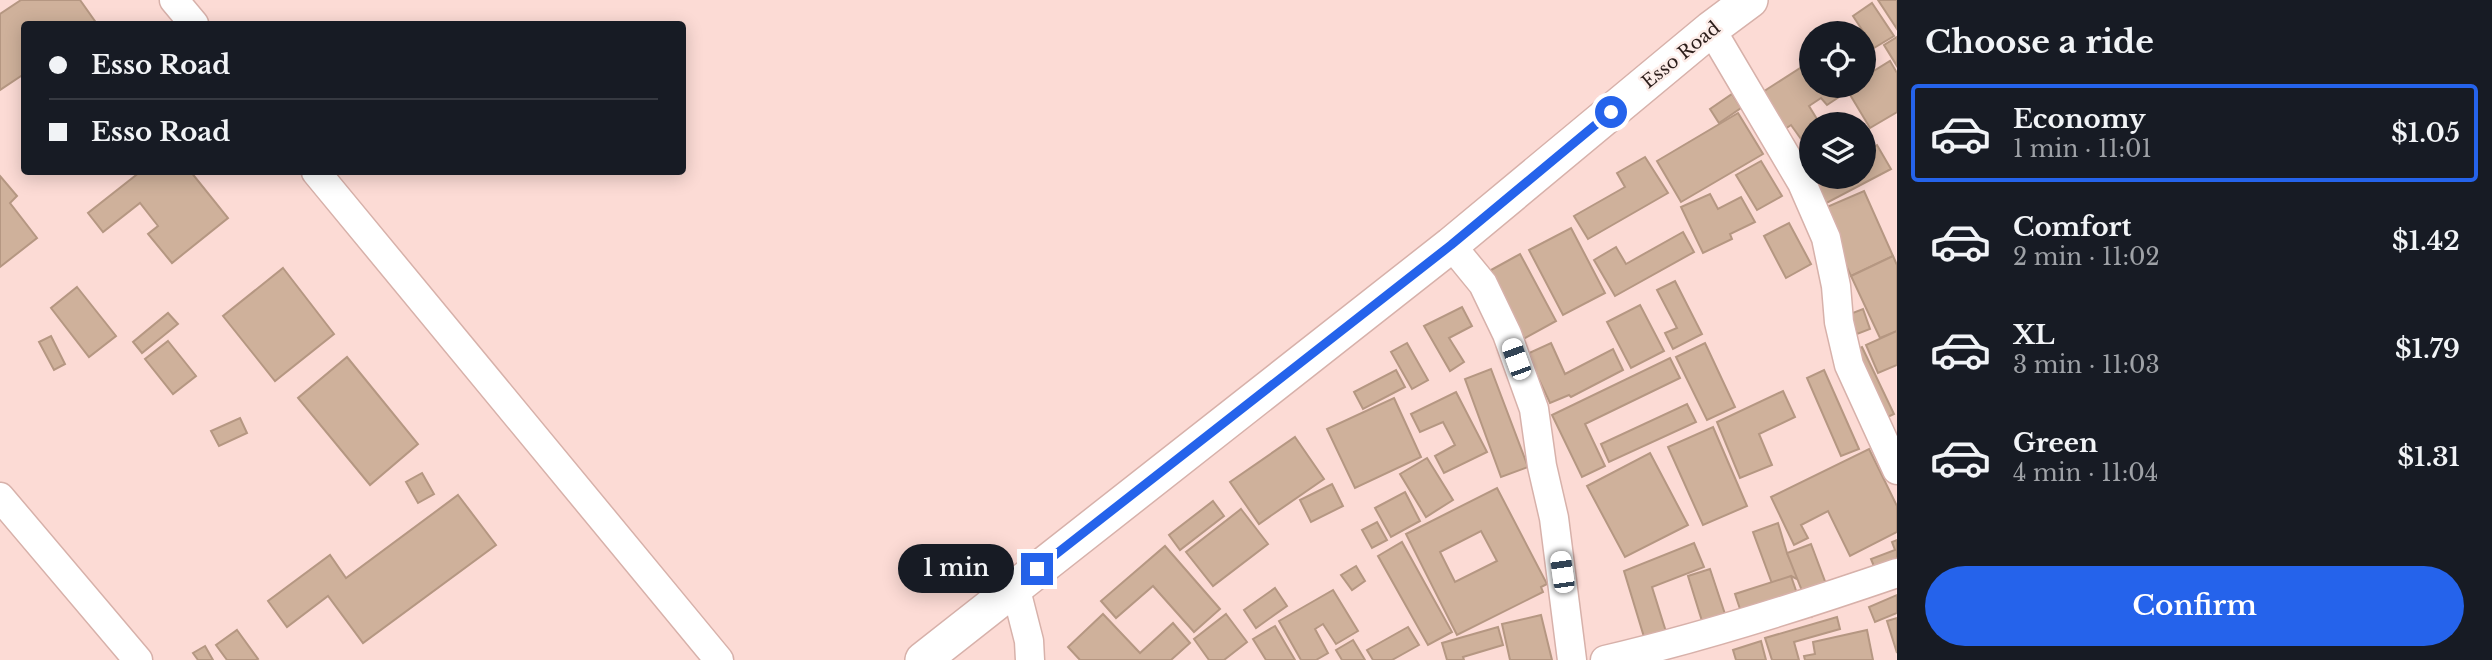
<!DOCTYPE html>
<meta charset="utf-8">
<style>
body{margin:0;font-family:"Libre Baskerville",serif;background:#20242c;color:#f1f3f6;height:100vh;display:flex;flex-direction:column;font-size:26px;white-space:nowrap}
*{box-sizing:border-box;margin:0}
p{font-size:23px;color:#9ea1a6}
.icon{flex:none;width:38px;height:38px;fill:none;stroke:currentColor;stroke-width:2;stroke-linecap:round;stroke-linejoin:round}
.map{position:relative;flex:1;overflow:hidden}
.panel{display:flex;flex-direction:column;background:#171b24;width:595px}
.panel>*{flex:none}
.hud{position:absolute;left:21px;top:21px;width:665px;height:154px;border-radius:7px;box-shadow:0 4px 18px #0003;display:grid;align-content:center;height:154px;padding:0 28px;background:#171b24}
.buttons{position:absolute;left:1799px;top:21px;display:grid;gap:14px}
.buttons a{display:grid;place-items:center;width:77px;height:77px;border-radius:50%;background:#171b24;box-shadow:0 4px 18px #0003;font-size:35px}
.end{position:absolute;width:32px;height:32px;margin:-16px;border:9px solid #2563eb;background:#fff;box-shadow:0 0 0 4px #fff}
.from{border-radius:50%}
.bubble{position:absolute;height:49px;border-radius:24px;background:#171b24;box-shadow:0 4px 18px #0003;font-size:23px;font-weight:600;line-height:49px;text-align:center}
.car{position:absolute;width:21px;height:42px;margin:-21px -10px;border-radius:9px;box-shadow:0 0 5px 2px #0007;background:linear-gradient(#fff 24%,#345 0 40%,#fff 0 76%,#345 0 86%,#fff 0)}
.hud b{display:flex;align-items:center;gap:24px;height:66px;font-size:26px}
.hud b+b{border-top:2px solid #363941}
.hud i{width:18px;height:18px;background:#f1f3f6}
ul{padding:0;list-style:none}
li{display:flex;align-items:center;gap:21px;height:98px;margin:0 14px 10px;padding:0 14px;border:4px solid transparent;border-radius:7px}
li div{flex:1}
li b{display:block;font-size:26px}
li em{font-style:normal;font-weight:600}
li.current{border-color:#2563eb}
li>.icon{width:63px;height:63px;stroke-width:1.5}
h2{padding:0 28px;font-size:32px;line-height:84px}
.button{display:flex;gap:14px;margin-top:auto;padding:14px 28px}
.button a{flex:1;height:80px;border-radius:42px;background:#2563eb;color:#fff;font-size:28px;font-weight:600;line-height:80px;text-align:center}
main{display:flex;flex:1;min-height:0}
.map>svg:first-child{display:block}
.building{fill:#cfb19b;stroke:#b59782;stroke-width:2;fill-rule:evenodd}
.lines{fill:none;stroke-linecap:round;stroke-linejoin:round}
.minor-casing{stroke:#d7b1aa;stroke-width:31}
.tertiary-casing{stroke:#d7b1aa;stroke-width:38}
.minor{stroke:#fff;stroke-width:28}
.tertiary{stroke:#fff;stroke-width:35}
.route{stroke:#2563eb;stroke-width:9}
.labels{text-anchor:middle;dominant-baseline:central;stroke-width:5;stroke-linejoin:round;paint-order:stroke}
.street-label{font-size:18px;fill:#2b1d1a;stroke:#fdede9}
</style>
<main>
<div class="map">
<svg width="1897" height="660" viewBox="0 0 1897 660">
<rect width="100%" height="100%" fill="#fcdbd5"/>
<!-- building -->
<g class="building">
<polygon points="21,0 80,0 97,24 24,24 24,74 0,90 0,14"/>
<polygon points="1878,0 1897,0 1897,29"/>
<polygon points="1872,3 1894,36 1874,48 1853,16"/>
<polygon points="1897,37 1897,66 1884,45"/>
<polygon points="1811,61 1811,86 1832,86 1839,97 1827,105 1821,98 1809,106 1820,124 1811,124 1811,133 1801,139 1791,125 1779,133 1755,97"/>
<polygon points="1890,61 1897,73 1897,112 1870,128 1846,88 1864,86 1864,77"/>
<polygon points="1732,94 1741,108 1719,123 1710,109"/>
<polygon points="1738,113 1763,154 1681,202 1657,161"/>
<polygon points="1811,144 1811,177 1864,177 1864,152 1877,145 1891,169 1819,207 1792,154"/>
<polygon points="1645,157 1668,193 1588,239 1574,216 1625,187 1617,173"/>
<polygon points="1761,161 1782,196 1757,210 1736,175"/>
<polygon points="140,172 191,172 228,218 172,263 148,234 158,226 140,203 103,232 88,213"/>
<polygon points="0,176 17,196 10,203 37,238 0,267"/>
<polygon points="1864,191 1893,256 1851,276 1820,210"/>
<polygon points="1710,194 1718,209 1741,197 1755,222 1730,234 1732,239 1703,253 1681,207"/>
<polygon points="1789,223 1811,264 1786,278 1764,236"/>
<polygon points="1571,228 1605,293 1563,315 1529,250"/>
<polygon points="1683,232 1694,252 1615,296 1594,260 1616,247 1626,264"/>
<polygon points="1520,254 1556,321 1518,342 1482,275"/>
<polygon points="1893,256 1897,265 1897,331 1880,338 1851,276"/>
<polygon points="283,268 334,334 275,381 223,316"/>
<polygon points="1675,281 1702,334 1673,349 1665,333 1677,328 1657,290"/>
<polygon points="77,287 116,336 89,357 51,308"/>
<polygon points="1640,305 1664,351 1631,368 1607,322"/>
<polygon points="1462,307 1472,326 1449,338 1464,362 1450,371 1424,326"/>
<polygon points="1863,309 1870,329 1857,334 1850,314"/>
<polygon points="168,313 178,324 142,353 133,342"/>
<polygon points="1897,331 1897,365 1878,373 1866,345"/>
<polygon points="51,336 65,364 54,370 39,342"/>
<polygon points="168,341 196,376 173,394 145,359"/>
<polygon points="1407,343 1428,380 1412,389 1391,352"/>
<polygon points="1551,343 1565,374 1613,349 1623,370 1571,397 1569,395 1550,403 1527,354"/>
<polygon points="1705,343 1735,407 1707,420 1676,357"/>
<polygon points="1862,347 1894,414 1875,423 1843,356"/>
<polygon points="347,357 418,444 370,485 298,398"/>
<polygon points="1670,358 1680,378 1585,424 1605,466 1582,477 1552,415"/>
<polygon points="1491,369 1528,467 1501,477 1465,379"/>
<polygon points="1396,370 1405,387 1363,409 1354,392"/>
<polygon points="1824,370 1859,449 1841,456 1807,378"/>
<polygon points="1783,391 1795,417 1759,434 1772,465 1740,478 1717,422"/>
<polygon points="1456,392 1487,452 1444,473 1435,456 1455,445 1443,422 1420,432 1411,414"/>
<polygon points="1394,398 1421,457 1355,488 1327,429"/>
<polygon points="1687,404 1696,422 1609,462 1601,444"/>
<polygon points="240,418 247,433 219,446 211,431"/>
<polygon points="1713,427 1747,506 1703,525 1668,447"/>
<polygon points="1295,437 1324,479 1259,524 1230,482"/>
<polygon points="1869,449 1897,506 1897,532 1850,556 1828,511 1801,525 1808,538 1794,545 1771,497"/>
<polygon points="1650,453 1688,525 1625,557 1587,486"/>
<polygon points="1427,458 1453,500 1426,517 1400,474"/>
<polygon points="422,473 434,494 418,503 406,482"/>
<polygon points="1332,484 1343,506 1311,522 1300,500"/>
<path d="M1497,488L1547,584L1541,587L1543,592L1457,635L1406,534ZM1481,531L1497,561L1455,582L1440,552Z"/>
<polygon points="1405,492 1420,521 1391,537 1375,508"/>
<polygon points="458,495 496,545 363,643 328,596 287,627 268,601 330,555 346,578"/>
<polygon points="1213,501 1224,516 1180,550 1169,535"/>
<polygon points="1241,509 1268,544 1213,586 1186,552"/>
<polygon points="1377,522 1387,540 1372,548 1362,530"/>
<polygon points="1778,523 1787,553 1799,580 1791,576 1774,589 1753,532"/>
<polygon points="1897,540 1897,580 1882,586 1871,559 1895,550 1892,542"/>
<polygon points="1402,542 1452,632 1428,645 1378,556"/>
<polygon points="1694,543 1704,567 1652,587 1673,654 1651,660 1624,571"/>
<polygon points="1811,544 1826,584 1812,616 1787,553"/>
<polygon points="1165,546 1220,609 1194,632 1153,586 1116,618 1101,601"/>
<polygon points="1356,566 1365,581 1352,590 1341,575"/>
<polygon points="1710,569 1732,635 1702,621 1688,576"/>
<polygon points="1791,576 1803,611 1747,630 1735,594"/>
<polygon points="1275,588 1287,606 1256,628 1244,610"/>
<polygon points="1333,590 1358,631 1336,644 1323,624 1315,629 1328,653 1316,660 1301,660 1279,621"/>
<polygon points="1897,595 1897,613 1875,622 1869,607"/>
<polygon points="1103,614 1140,653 1173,623 1190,643 1171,660 1080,660 1068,647"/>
<polygon points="1226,614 1247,642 1224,660 1209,660 1194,639"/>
<polygon points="1541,615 1552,660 1510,660 1502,624"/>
<polygon points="1837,617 1840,629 1794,642 1799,660 1772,660 1765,638"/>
<polygon points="1897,618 1897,653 1887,621"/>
<polygon points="1275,626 1295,660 1266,660 1253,639"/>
<polygon points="1408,627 1419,645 1392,660 1373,660 1367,650"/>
<polygon points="1498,627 1503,645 1463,657 1464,660 1447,660 1442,643"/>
<polygon points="237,630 258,659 256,660 227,660 216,645"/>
<polygon points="1867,630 1873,660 1805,660 1804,656 1815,654 1813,642"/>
<polygon points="1353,640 1365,660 1342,660 1336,650"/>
<polygon points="1761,641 1766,660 1736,660 1733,650"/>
<polygon points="205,646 213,660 198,660 193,653"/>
</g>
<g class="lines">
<defs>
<g id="minor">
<polyline points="174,0 194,24"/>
<polyline points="1711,29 1802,183 1826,238 1836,286 1839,322 1849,365 1897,470"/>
<polyline points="316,172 719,660"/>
<polyline points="1451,245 1483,284 1507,334 1534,409 1542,466 1554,518 1572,660"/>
<polyline points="0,497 138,660"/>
<polyline points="1015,586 1029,641 1030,660"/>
<path d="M1605,660C1704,637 1801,606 1897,573"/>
</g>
<polyline id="tertiary" points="923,660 1451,245 1711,29 1750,0"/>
</defs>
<!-- minor casing -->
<use href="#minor" class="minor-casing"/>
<!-- tertiary casing -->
<use href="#tertiary" class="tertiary-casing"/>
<!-- minor -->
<use href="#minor" class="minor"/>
<!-- tertiary -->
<use href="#tertiary" class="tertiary"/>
</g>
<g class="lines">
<!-- route -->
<polyline class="route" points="1037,569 1451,245 1611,112"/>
</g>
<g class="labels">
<!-- street labels -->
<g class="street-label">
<text transform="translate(1681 55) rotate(-39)">Esso Road</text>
</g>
</g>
</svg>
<div class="buttons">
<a><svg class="icon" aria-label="locate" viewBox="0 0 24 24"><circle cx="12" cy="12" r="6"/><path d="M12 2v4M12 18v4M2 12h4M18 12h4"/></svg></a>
<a><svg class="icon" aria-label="layers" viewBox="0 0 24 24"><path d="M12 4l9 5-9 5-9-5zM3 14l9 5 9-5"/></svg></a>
</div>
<i class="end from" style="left:1611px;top:112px"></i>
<i class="end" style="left:1037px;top:569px"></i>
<div class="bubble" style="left:898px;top:544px;width:116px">1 min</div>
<i class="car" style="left:1516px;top:359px;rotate:340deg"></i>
<i class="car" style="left:1562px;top:572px;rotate:352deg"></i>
<div class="hud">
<b><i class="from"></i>Esso Road</b>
<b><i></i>Esso Road</b>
</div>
</div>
<section class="panel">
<h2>Choose a ride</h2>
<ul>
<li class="current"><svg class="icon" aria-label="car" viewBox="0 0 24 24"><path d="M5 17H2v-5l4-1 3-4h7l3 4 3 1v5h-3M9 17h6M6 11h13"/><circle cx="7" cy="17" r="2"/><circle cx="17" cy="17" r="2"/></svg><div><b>Economy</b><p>1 min · 11:01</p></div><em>$1.05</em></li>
<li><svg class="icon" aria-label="car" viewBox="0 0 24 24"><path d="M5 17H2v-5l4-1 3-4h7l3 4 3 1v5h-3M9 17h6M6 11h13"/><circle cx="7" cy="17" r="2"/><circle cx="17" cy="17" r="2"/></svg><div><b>Comfort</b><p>2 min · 11:02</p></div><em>$1.42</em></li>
<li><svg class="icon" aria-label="car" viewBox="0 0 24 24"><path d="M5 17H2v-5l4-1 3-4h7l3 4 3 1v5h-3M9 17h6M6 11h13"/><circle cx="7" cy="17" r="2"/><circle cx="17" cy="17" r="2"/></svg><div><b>XL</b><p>3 min · 11:03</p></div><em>$1.79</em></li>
<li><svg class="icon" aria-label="car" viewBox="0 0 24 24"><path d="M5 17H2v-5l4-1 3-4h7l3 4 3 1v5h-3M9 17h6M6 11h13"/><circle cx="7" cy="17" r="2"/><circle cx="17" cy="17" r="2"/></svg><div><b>Green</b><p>4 min · 11:04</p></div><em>$1.31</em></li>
</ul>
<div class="button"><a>Confirm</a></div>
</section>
</main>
